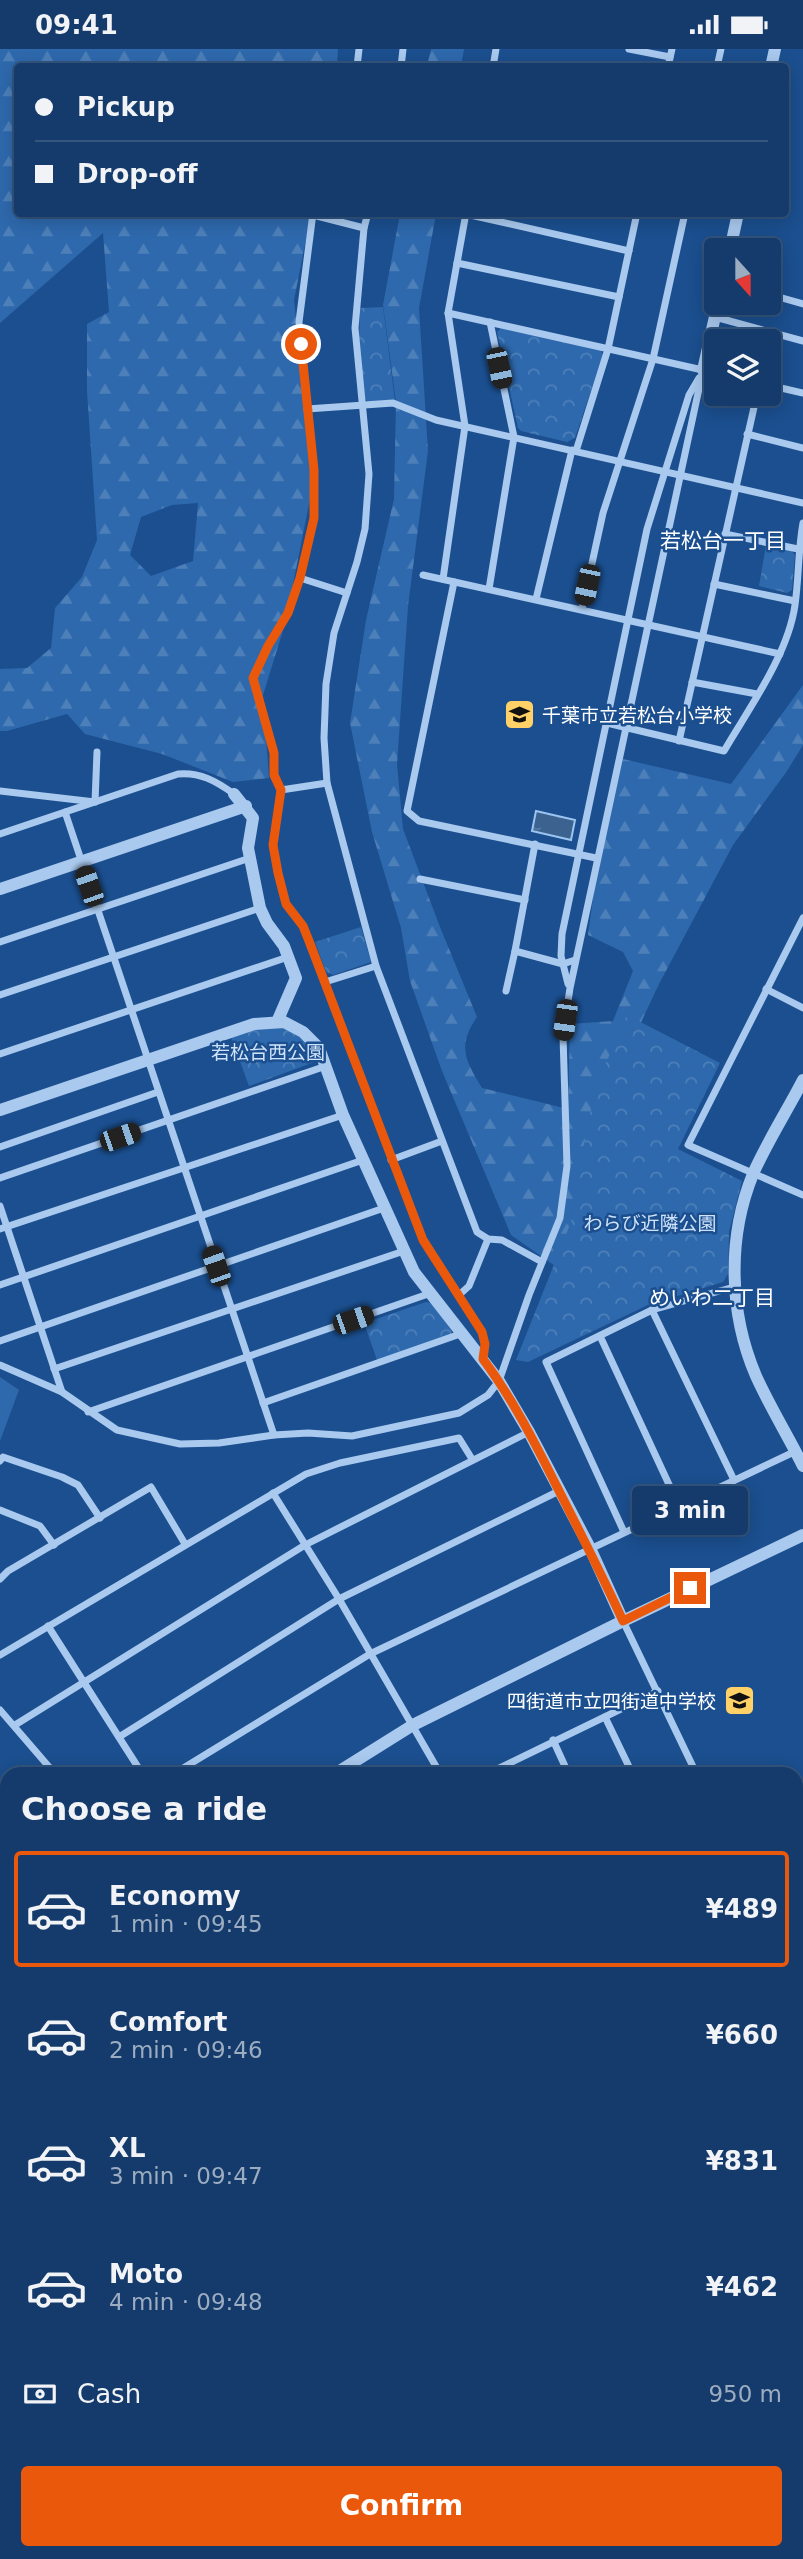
<!DOCTYPE html>
<meta charset="utf-8">
<style>
body{margin:0;font-family:"DejaVu Sans","Noto Sans JP",sans-serif;background:#1d4271;color:#f1f3f6;height:100vh;display:flex;flex-direction:column;font-size:26px;white-space:nowrap}
*{box-sizing:border-box;margin:0}
p{font-size:23px;color:#9dadc1}
.icon{flex:none;width:38px;height:38px;fill:none;stroke:currentColor;stroke-width:2;stroke-linecap:round;stroke-linejoin:round}
.map{position:relative;flex:1;overflow:hidden}
.panel{position:absolute;left:0px;top:1718px;width:803px;height:793px;display:flex;flex-direction:column;background:#143b6b;border-radius:21px 21px 0 0;box-shadow:0 4px 18px #0003,0 0 0 2px #33557e}
.panel>*{flex:none}
.banner{position:absolute;left:14px;top:14px;width:775px;height:154px;border-radius:7px;box-shadow:0 4px 18px #0003,0 0 0 2px #33557e;display:grid;align-content:center;height:154px;padding:0 21px;background:#143b6b}
.needle{width:46px;rotate:159deg}
.buttons{position:absolute;left:704px;top:189px;display:grid;gap:14px}
.buttons a{display:grid;place-items:center;width:77px;height:77px;border-radius:7px;background:#143b6b;box-shadow:0 4px 18px #0003,0 0 0 2px #33557e;font-size:35px}
.end{position:absolute;width:32px;height:32px;margin:-16px;border:9px solid #ea580c;background:#fff;box-shadow:0 0 0 4px #fff}
.from{border-radius:50%}
.bubble{position:absolute;height:49px;border-radius:7px;background:#143b6b;box-shadow:0 4px 18px #0003,0 0 0 2px #33557e;font-size:23px;font-weight:800;line-height:49px;text-align:center}
.car{position:absolute;width:21px;height:42px;margin:-21px -10px;border-radius:9px;box-shadow:0 0 5px 2px #0007;background:linear-gradient(#222 24%,#8ab4d8 0 40%,#222 0 76%,#8ab4d8 0 86%,#222 0)}
.banner b{display:flex;align-items:center;gap:24px;height:66px;font-size:26px}
.banner b+b{border-top:2px solid #33557e}
.banner i{width:18px;height:18px;background:#f1f3f6}
ul{padding:0;list-style:none}
li{display:flex;align-items:center;gap:21px;height:116px;margin:0 14px 10px;padding:0 7px;border:4px solid transparent;border-radius:7px}
li div{flex:1}
li b{display:block;font-size:26px}
li em{font-style:normal;font-weight:800}
li.active{border-color:#ea580c}
li>.icon{width:63px;height:63px;stroke-width:1.5}
h2{padding:0 21px;font-size:32px;line-height:84px}
.pay{display:flex;align-items:center;gap:18px;height:77px;padding:0 21px;font-size:26px}
.pay p{margin-inline-start:auto}
.action{display:flex;gap:14px;margin-top:auto;padding:14px 21px}
.action a{flex:1;height:80px;border-radius:7px;background:#ea580c;color:#fff;font-size:28px;font-weight:800;line-height:80px;text-align:center}
.status{display:flex;justify-content:space-between;align-items:center;height:49px;padding:0 35px;background:#143b6b;direction:ltr}
.status svg{height:19px;fill:currentColor}
.map>svg:first-child{display:block}
.green{fill:#2e69ad}
.forest{fill:url(#forest-firs);fill-rule:evenodd}
.park{fill:url(#park-crowns)}
.water{fill:url(#water-ripples);stroke:#9cc4f0;stroke-width:2}
.lines{fill:none;stroke-linecap:round;stroke-linejoin:round}
.stream{stroke:#9cc4f0;stroke-width:3.5}
.minor{stroke:#a9c9ee;stroke-width:7}
.tertiary{stroke:#a9c9ee;stroke-width:12}
.primary{stroke:#f0f6ff;stroke-width:18}
.route{stroke:#ea580c;stroke-width:9}
.labels{text-anchor:middle;dominant-baseline:central;stroke-width:5;stroke-linejoin:round;paint-order:stroke}
.poi-label{font-size:19px;fill:#fff;stroke:#1b4f8f;text-anchor:start}
.park-label{font-size:19px;fill:#cfe3fa;stroke:#1b4f8f}
.neighbourhood-label{font-size:21px;fill:#fff;stroke:#1b4f8f}
</style>
<div class="status"><b>09:41</b><svg viewBox="0 0 49 12"><path d="M0 12V9h3v3zM5 12V6h3v6zM10 12V3h3v9zM15 12V0h3v12zM26 1h20v11H26zM47 4h2v5h-2z"/></svg></div>
<div class="map">
<svg width="803" height="2510" viewBox="0 0 803 2510">
<defs>
<pattern id="forest-firs" width="22" height="20" patternUnits="userSpaceOnUse" patternTransform="scale(1.75)"><rect width="22" height="20" fill="#2e69ad"/><path d="M5 1l3.5 6h-7zM16 11l3.5 6h-7z" fill="#4d80b9"/></pattern>
<pattern id="park-crowns" width="20" height="18" patternUnits="userSpaceOnUse" patternTransform="scale(1.75)"><rect width="20" height="18" fill="#2e69ad"/><path d="M2 6a3 3 0 1 1 6 0M12 15a3 3 0 1 1 6 0" fill="none" stroke="#4d80b9"/></pattern>
<pattern id="water-ripples" width="26" height="14" patternUnits="userSpaceOnUse" patternTransform="scale(1.75)"><rect width="26" height="14" fill="#3c6290"/><path d="M2 4q2-2 4 0t4 0M15 11q2-2 4 0t4 0" fill="none" stroke="#597aa1"/></pattern>
</defs>
<rect width="100%" height="100%" fill="#1b4f8f"/>
<!-- green -->
<polygon class="green" points="0,1328 19,1341 0,1392"/>
<!-- forest -->
<g class="forest">
<path d="M0,0H338L337,17L18,18V164L311,165L294,251L313,435L285,575L263,646L269,729L233,733L162,705L85,685L67,665L7,682H0V620L27,619L51,599L55,559L82,528L97,491L87,342V275L109,263L103,184L0,274ZM198,454L193,512L151,527L130,506L141,468L172,456Z"/>
<polygon points="431,0 464,0 461,17 427,17"/>
<path d="M400,165H436L419,259L428,402L408,557L397,715L403,780L440,878L477,968C457,997 465,1011 482,1039L568,1060L570,975L613,972L633,922L623,903L588,886L598,813L623,710L731,735L803,636V696L787,722L733,796L659,935L599,1063L601,1096L558,1219L511,1186L442,1022L410,932L401,879L372,783L350,674L366,571L394,450L396,353L383,256Z"/>
</g>
<!-- park -->
<g class="park">
<polygon points="383,258 395,352 368,353 364,349 359,292 360,259"/>
<polygon points="502,278 600,299 603,306 575,389 567,393 521,382 518,379 497,283"/>
<polygon points="766,496 791,501 795,506 792,541 787,544 759,537"/>
<polygon points="361,878 371,913 333,926 326,923 315,893"/>
<polygon points="627,966 720,1014 678,1100 742,1132 729,1183 728,1225 723,1233 648,1256 528,1313 516,1311 571,1173 587,1077 598,1032"/>
<polygon points="283,978 306,988 320,1011 249,1037 231,988 257,979"/>
<polygon points="426,1253 432,1254 452,1282 451,1285 377,1311 364,1274"/>
</g>
<!-- water -->
<polygon class="water" points="536,762 575,771 571,791 532,782"/>
<g class="lines">
<!-- stream -->
<polyline class="stream" points="320,2510 329,2504"/>
<!-- minor -->
<g class="minor">
<polyline points="629,0 670,8"/>
<polyline points="357,18 359,0"/>
<polyline points="401,18 403,0"/>
<polyline points="493,18 496,0"/>
<polyline points="668,18 672,0"/>
<polyline points="717,18 721,0"/>
<polyline points="313,164 299,273 314,420 314,469 300,529 288,564 268,597 253,629 274,704 274,726 281,741 273,796 278,824 286,855 303,877 309,892 423,1191 482,1283 485,1295 483,1309"/>
<polyline points="368,164 364,179 355,279 369,425 365,480 357,513 334,584 326,635 324,689 327,734 376,917 477,1183 488,1190 502,1191 542,1213"/>
<polyline points="466,165 629,202"/>
<polyline points="313,166 364,179"/>
<polyline points="457,214 619,248"/>
<polyline points="768,245 803,255"/>
<polyline points="448,264 716,324"/>
<polyline points="715,268 803,292"/>
<polyline points="768,336 803,344"/>
<polyline points="307,360 393,354 436,371 803,454"/>
<polyline points="747,385 803,399"/>
<polyline points="576,402 608,300 637,164"/>
<polyline points="725,485 798,500"/>
<polyline points="423,526 780,605"/>
<polyline points="300,529 347,544"/>
<polyline points="443,530 465,377 448,264 466,164"/>
<polyline points="454,533 407,762 419,772 596,809"/>
<polyline points="714,535 795,552"/>
<polyline points="489,540 514,388 490,273"/>
<polyline points="536,550 572,401"/>
<polyline points="582,560 603,464 653,310 685,164"/>
<polyline points="692,633 757,645"/>
<path d="M607,674L724,702C749,659 788,606 795,556C799,528 798,501 803,474"/>
<polyline points="679,692 757,345"/>
<polyline points="281,741 327,734"/>
<polyline points="0,742 95,753 97,703"/>
<polyline points="65,763 274,1386"/>
<path d="M0,785L178,725C200,723 216,732 234,745"/>
<polyline points="420,830 525,851"/>
<polyline points="803,869 688,1096 803,1146"/>
<polyline points="0,893 250,809"/>
<polyline points="515,902 563,915 575,911"/>
<polyline points="325,933 376,917"/>
<polyline points="568,935 561,907 562,885 647,480 689,346 699,329"/>
<polyline points="766,940 803,959"/>
<polyline points="506,942 515,902 535,795"/>
<polyline points="0,946 260,859"/>
<polyline points="0,1005 288,908"/>
<polyline points="0,1098 158,1043"/>
<polyline points="391,1111 442,1092"/>
<polyline points="0,1129 326,1017"/>
<polyline points="0,1157 62,1343"/>
<polyline points="0,1180 343,1066"/>
<polyline points="0,1236 363,1111"/>
<polyline points="459,1246 469,1237 488,1190"/>
<polyline points="652,1261 734,1431"/>
<polyline points="600,1287 679,1457"/>
<polyline points="0,1292 384,1159"/>
<polyline points="0,1316 62,1343 117,1381 180,1395 219,1394 274,1386 308,1384 352,1387 459,1364 488,1346 499,1332 529,1246 560,1169 567,1117 563,987 570,939 703,321"/>
<polyline points="54,1320 404,1202"/>
<polyline points="263,1354 463,1284"/>
<polyline points="88,1363 431,1244"/>
<polyline points="0,1412 3,1408 62,1428 78,1436 100,1469"/>
<polyline points="273,1444 339,1550 441,1726"/>
<polyline points="0,1461 40,1477 54,1496"/>
<polyline points="624,1483 546,1313 652,1261 734,1238"/>
<polyline points="0,1530 8,1522 151,1438 185,1495"/>
<polyline points="623,1572 697,1726"/>
<polyline points="48,1577 143,1726"/>
<polyline points="0,1606 306,1425 340,1414 459,1389 472,1410"/>
<polyline points="0,1661 56,1726"/>
<polyline points="605,1668 633,1726"/>
<polyline points="15,1676 305,1496 529,1383"/>
<polyline points="119,1688 339,1550 559,1442"/>
<polyline points="553,1691 569,1726"/>
<polyline points="172,1726 370,1605 796,1402"/>
<polyline points="485,1726 658,1642"/>
<polyline points="796,1756 803,1753"/>
<polyline points="0,1762 7,1769"/>
<polyline points="796,1837 803,1852"/>
<polyline points="0,1975 7,1985"/>
<polyline points="796,1991 803,1984"/>
<polyline points="796,2066 803,2063"/>
<polyline points="796,2091 803,2103"/>
<polyline points="0,2182 7,2194"/>
<polyline points="796,2208 803,2207"/>
<polyline points="0,2259 7,2254"/>
<polyline points="0,2359 7,2360"/>
<polyline points="796,2369 803,2311"/>
<polyline points="154,2504 158,2510"/>
</g>
<!-- tertiary -->
<g class="tertiary">
<polyline points="771,18 775,0"/>
<polyline points="730,201 738,164"/>
<polyline points="703,321 718,254"/>
<polyline points="234,745 253,769 248,799 260,859 267,874 284,897 296,929 277,973"/>
<polyline points="0,840 246,757"/>
<path d="M803,1031C787,1062 767,1093 753,1125C727,1189 729,1264 756,1327C770,1358 788,1387 803,1417"/>
<polyline points="0,1061 254,975 284,973 303,983 319,999 343,1066 414,1223 499,1332 529,1383 590,1499 623,1572"/>
<polyline points="333,1726 413,1676 623,1572 803,1486"/>
<polyline points="796,2434 803,2439"/>
<polyline points="760,2504 764,2510"/>
<polyline points="431,2510 447,2504"/>
</g>
<!-- primary -->
<g class="primary">
<polyline points="796,2456 803,2453"/>
<polyline points="495,2510 537,2510"/>
<polyline points="644,2510 662,2504"/>
</g>
</g>
<g class="lines">
<!-- route -->
<path class="route" d="M301,295L314,421V469L300,529L288,564L268,597L253,629L274,704V726L281,741L273,796L278,824L286,855L303,877L309,892L423,1191L482,1283L485,1295L483,1310C512,1349 534,1392 556,1436C579,1481 602,1526 623,1572L690,1539"/>
</g>
<!-- icons -->
<defs>
<symbol id="school-square" viewBox="-11 -11 22 22"><rect x="-9" y="-9" width="18" height="18" rx="4" fill="#ffd166" stroke="#1b4f8f"/><path d="M0-5L7-2L0 1L-7-2ZM-4 1L0 2.5L4 1V4Q0 6-4 4Z" fill="#111"/></symbol>
</defs>
<g fill-rule="evenodd">
<use href="#school-square" x="502" y="648" width="35" height="35"/>
<use href="#school-square" x="722" y="1634" width="35" height="35"/>
</g>
<g class="labels">
<!-- poi labels -->
<g class="poi-label">
<text x="542" y="666">千葉市立若松台小学校</text>
<text x="716" y="1652" text-anchor="end">四街道市立四街道中学校</text>
</g>
<!-- park labels -->
<g class="park-label">
<text x="268" y="1003">若松台西公園</text>
<text x="650" y="1174">わらび近隣公園</text>
</g>
<!-- neighbourhood labels -->
<g class="neighbourhood-label">
<text x="723" y="492">若松台一丁目</text>
<text x="712" y="1249">めいわ二丁目</text>
</g>
</g>
</svg>
<div class="buttons">
<a><svg class="needle" viewBox="-14 -14 28 28"><path d="M0-13l5 13h-10z" fill="#e53935"/><path d="M0 13l5-13h-10z" fill="#9dadc1"/></svg></a>
<a><svg class="icon" aria-label="layers" viewBox="0 0 24 24"><path d="M12 4l9 5-9 5-9-5zM3 14l9 5 9-5"/></svg></a>
</div>
<i class="end from" style="left:301px;top:295px"></i>
<i class="end" style="left:690px;top:1539px"></i>
<div class="bubble" style="left:632px;top:1437px;width:116px">3 min</div>
<i class="car" style="left:499px;top:319px;rotate:168deg"></i>
<i class="car" style="left:587px;top:536px;rotate:192deg"></i>
<i class="car" style="left:89px;top:837px;rotate:341deg"></i>
<i class="car" style="left:565px;top:971px;rotate:188deg"></i>
<i class="car" style="left:120px;top:1088px;rotate:71deg"></i>
<i class="car" style="left:216px;top:1217px;rotate:341deg"></i>
<i class="car" style="left:353px;top:1271px;rotate:71deg"></i>
<div class="banner">
<b><i class="from"></i>Pickup</b>
<b><i></i>Drop-off</b>
</div>
<section class="panel">
<h2>Choose a ride</h2>
<ul>
<li class="active"><svg class="icon" aria-label="car" viewBox="0 0 24 24"><path d="M5 17H2v-5l4-1 3-4h7l3 4 3 1v5h-3M9 17h6M6 11h13"/><circle cx="7" cy="17" r="2"/><circle cx="17" cy="17" r="2"/></svg><div><b>Economy</b><p>1 min · 09:45</p></div><em>¥489</em></li>
<li><svg class="icon" aria-label="car" viewBox="0 0 24 24"><path d="M5 17H2v-5l4-1 3-4h7l3 4 3 1v5h-3M9 17h6M6 11h13"/><circle cx="7" cy="17" r="2"/><circle cx="17" cy="17" r="2"/></svg><div><b>Comfort</b><p>2 min · 09:46</p></div><em>¥660</em></li>
<li><svg class="icon" aria-label="car" viewBox="0 0 24 24"><path d="M5 17H2v-5l4-1 3-4h7l3 4 3 1v5h-3M9 17h6M6 11h13"/><circle cx="7" cy="17" r="2"/><circle cx="17" cy="17" r="2"/></svg><div><b>XL</b><p>3 min · 09:47</p></div><em>¥831</em></li>
<li><svg class="icon" aria-label="car" viewBox="0 0 24 24"><path d="M5 17H2v-5l4-1 3-4h7l3 4 3 1v5h-3M9 17h6M6 11h13"/><circle cx="7" cy="17" r="2"/><circle cx="17" cy="17" r="2"/></svg><div><b>Moto</b><p>4 min · 09:48</p></div><em>¥462</em></li>
</ul>
<div class="pay"><svg class="icon" aria-label="cash" viewBox="0 0 24 24"><path d="M3 7h18v10H3z"/><circle cx="12" cy="12" r="2"/></svg>Cash<p>950 m</p></div>
<div class="action"><a>Confirm</a></div>
</section>
</div>
